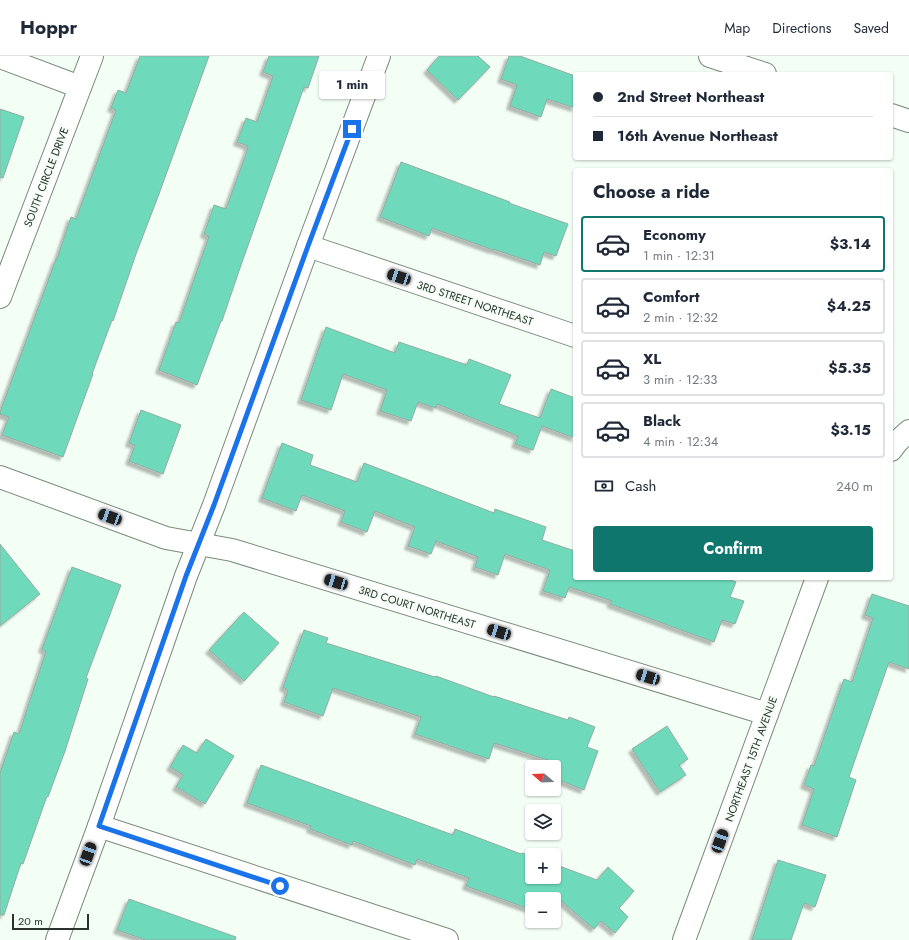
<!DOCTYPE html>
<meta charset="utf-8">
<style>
body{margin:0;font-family:Jost,sans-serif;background:#f2f2f3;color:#1f2937;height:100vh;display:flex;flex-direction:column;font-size:15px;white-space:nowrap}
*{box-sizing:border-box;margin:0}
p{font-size:13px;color:#747a83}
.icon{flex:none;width:22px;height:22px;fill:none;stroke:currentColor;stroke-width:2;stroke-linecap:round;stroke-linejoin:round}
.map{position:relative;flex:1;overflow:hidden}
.sheet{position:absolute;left:573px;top:112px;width:320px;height:412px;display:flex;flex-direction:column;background:#fff;border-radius:4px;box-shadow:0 1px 3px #0004}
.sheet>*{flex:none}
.guide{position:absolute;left:573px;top:16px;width:320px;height:88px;border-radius:4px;box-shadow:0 1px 3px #0004;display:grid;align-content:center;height:88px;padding:0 20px;background:#fff}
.needle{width:26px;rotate:289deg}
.buttons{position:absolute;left:525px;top:704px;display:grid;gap:8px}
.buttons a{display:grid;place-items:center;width:36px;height:36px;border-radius:4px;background:#fff;box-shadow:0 1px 3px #0004;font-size:20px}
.scale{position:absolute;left:12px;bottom:10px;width:77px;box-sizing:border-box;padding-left:4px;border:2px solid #2c332d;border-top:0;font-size:11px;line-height:14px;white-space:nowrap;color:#2c332d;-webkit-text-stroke:3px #f3fef4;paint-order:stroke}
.end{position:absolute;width:18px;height:18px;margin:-9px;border:5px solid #1a73e8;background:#fff;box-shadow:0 0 0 2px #fff}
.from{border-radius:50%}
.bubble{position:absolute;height:28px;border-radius:4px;background:#fff;box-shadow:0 1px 3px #0004;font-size:13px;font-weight:700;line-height:28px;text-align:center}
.car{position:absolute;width:12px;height:24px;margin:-12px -6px;border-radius:5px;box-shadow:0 0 3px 1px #0007;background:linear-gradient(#222 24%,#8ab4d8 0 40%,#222 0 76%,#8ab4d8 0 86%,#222 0)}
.guide b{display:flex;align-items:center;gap:14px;height:38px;font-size:15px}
.guide b+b{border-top:1px solid #e0e1e3}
.guide i{width:10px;height:10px;background:#1f2937}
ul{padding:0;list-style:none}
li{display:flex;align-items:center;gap:12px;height:56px;margin:0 8px 6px;padding:0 12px;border:2px solid #e0e1e3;border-radius:4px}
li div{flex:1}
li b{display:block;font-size:15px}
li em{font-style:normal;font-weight:700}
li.active{border-color:#0f766e}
li>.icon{width:36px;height:36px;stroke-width:1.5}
h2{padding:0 20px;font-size:18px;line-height:48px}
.pay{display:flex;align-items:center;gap:10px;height:44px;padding:0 20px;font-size:15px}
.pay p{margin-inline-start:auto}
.primary-button{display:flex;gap:8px;margin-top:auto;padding:8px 20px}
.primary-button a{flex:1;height:46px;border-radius:4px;background:#0f766e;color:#fff;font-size:16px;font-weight:700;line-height:46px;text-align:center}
header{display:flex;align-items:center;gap:24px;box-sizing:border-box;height:56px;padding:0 20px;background:#fff;border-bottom:1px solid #e0e1e3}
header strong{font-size:19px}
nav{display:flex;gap:22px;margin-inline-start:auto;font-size:14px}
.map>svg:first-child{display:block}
.building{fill:#6edabb;stroke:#93aca4;filter:url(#shadow)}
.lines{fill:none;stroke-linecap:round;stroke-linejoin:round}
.minor-casing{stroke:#7a8b7d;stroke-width:24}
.minor{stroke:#fff;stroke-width:22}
.route{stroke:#1a73e8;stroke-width:5}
.labels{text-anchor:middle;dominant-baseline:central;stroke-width:3.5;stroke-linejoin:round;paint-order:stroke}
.street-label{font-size:11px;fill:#2c332d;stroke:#f3fef4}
</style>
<header>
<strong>Hoppr</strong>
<nav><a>Map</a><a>Directions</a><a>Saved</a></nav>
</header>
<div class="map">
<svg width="909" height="884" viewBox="0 0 909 884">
<defs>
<filter id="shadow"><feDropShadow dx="-3.5" dy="3.5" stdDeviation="1" flood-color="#0004"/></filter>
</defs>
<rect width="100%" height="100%" fill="#f3fef4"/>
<!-- building -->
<g class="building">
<polygon points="140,0 209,0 159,138 136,198 113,265 112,264 92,318 93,318 63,401 2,379 9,361 0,358 0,356 56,203 57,203 71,161 76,163 116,54 111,52 118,34 126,37"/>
<polygon points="269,0 319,0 308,32 304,31 240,212 222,265 221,265 197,329 159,314 176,266 179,267 209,180 204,178 214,149 226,153 247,95 248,90 237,86 246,62 257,66 273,20 263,16"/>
<polygon points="439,0 478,0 490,11 458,44 427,14"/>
<polygon points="509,0 520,0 575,20 575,52 547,43 541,61 510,50 517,29 501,23"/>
<polygon points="0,53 24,61 3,122 0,121"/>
<polygon points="401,106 510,146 509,147 568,168 556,200 544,196 540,209 493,193 493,194 432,172 429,180 380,161"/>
<polygon points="326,271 395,297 399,286 467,309 469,303 511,319 499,348 540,362 551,333 575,342 575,382 542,370 533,394 515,388 518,380 437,348 436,352 418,346 411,365 380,355 387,334 343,318 331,354 301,344"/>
<polygon points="141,354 181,369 163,418 129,405 135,389 129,387"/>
<polygon points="282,387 313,399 310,409 357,426 364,407 494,457 495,453 546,471 542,484 575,495 575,522 724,522 736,526 730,541 744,545 735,568 722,564 714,586 610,548 612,545 569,531 565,542 543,535 550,514 505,498 498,519 475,511 478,501 436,485 431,498 408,490 415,471 375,455 367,476 341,466 345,455 302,439 296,455 262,442"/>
<polygon points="0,488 40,538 0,570"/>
<polygon points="72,511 121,529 86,622 88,623 65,695 48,741 47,740 23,808 21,807 4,859 0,859 0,717 14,676 19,678 46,595 42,593"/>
<polygon points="872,538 909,550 909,613 889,606 849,721 856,724 837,781 802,769 814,733 804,729 811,709 814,710 844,623 852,626 873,562 865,559"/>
<polygon points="244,556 279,587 244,625 209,594"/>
<polygon points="304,574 328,582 326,587 435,621 436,620 494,641 494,640 568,664 569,661 595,671 587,691 598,695 584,734 554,722 554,706 494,687 489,703 459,693 415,678 421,661 333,632 323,660 284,646 288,634 283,631"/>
<polygon points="667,670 688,703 679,709 686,719 660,736 632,693"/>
<polygon points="206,683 234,700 205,748 176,731 183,719 170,711 183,689 197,697"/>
<polygon points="261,709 453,779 455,773 521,798 522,797 532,800 532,821 554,821 554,808 597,824 608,811 634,835 619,852 628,861 615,877 601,865 594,873 559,843 532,843 532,854 466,830 469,822 417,803 415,809 353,785 352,789 310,773 311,770 247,747"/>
<polygon points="778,804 826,819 815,851 804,847 791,884 752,884"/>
<polygon points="129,843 236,881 235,884 146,884 117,874"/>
</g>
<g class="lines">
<defs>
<g id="minor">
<polyline points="710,0 765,18"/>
<polyline points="0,1 80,31"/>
<polyline points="891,59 909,65"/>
<polyline points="308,190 575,280"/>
<polyline points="0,241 92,0"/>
<polyline points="891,394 897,386 909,375"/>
<polyline points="0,421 166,482 232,494 767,658"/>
<polyline points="99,770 447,884"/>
<polyline points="57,884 99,770 186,520 214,449 308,190 379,0"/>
<polyline points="684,884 817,522"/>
</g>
</defs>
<!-- minor casing -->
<use href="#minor" class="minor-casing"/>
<!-- minor -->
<use href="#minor" class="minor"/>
</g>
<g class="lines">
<!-- route -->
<polyline class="route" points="280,830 99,770 186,520 214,449 308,190 352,73"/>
</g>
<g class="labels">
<!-- street labels -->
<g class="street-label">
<text transform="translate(46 121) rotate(-69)">SOUTH CIRCLE DRIVE</text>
<text transform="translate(475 247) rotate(18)">3RD STREET NORTHEAST</text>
<text transform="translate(417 551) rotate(17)">3RD COURT NORTHEAST</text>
<text transform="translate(751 703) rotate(-70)">NORTHEAST 15TH AVENUE</text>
</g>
</g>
</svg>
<div class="buttons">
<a><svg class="needle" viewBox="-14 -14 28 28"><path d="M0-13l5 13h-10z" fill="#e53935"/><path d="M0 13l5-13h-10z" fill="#747a83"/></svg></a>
<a><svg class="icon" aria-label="layers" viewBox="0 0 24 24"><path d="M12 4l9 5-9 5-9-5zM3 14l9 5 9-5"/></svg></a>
<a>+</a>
<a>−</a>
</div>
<div class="scale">20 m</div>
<i class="end from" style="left:280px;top:830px"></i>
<i class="end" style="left:352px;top:73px"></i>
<div class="bubble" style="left:319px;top:15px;width:66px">1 min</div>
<i class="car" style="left:399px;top:221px;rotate:288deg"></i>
<i class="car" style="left:110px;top:461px;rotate:290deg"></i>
<i class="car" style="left:336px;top:526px;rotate:287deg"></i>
<i class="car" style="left:499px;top:576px;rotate:287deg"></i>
<i class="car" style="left:648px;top:621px;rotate:287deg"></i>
<i class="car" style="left:720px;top:785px;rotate:20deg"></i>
<i class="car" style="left:88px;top:798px;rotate:20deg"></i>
<div class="guide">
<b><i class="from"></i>2nd Street Northeast</b>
<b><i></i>16th Avenue Northeast</b>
</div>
<section class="sheet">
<h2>Choose a ride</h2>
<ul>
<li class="active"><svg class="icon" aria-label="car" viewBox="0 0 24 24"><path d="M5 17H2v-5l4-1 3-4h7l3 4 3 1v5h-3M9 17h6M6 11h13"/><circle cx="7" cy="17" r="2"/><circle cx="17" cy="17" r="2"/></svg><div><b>Economy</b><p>1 min · 12:31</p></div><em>$3.14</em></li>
<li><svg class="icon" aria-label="car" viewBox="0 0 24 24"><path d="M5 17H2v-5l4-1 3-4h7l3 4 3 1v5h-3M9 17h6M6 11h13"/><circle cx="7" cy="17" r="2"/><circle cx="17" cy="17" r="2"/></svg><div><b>Comfort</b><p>2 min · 12:32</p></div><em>$4.25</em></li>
<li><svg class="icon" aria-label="car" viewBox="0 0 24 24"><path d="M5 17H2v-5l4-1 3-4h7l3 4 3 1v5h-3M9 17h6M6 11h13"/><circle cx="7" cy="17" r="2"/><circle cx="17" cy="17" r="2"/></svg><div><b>XL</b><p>3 min · 12:33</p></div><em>$5.35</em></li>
<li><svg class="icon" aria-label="car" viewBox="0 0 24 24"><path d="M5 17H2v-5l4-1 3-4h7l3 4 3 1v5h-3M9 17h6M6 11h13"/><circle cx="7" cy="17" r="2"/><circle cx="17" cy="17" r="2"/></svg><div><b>Black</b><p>4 min · 12:34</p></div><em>$3.15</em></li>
</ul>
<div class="pay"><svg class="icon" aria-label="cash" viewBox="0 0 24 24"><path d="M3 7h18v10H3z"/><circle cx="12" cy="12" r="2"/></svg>Cash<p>240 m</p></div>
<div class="primary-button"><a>Confirm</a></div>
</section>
</div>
